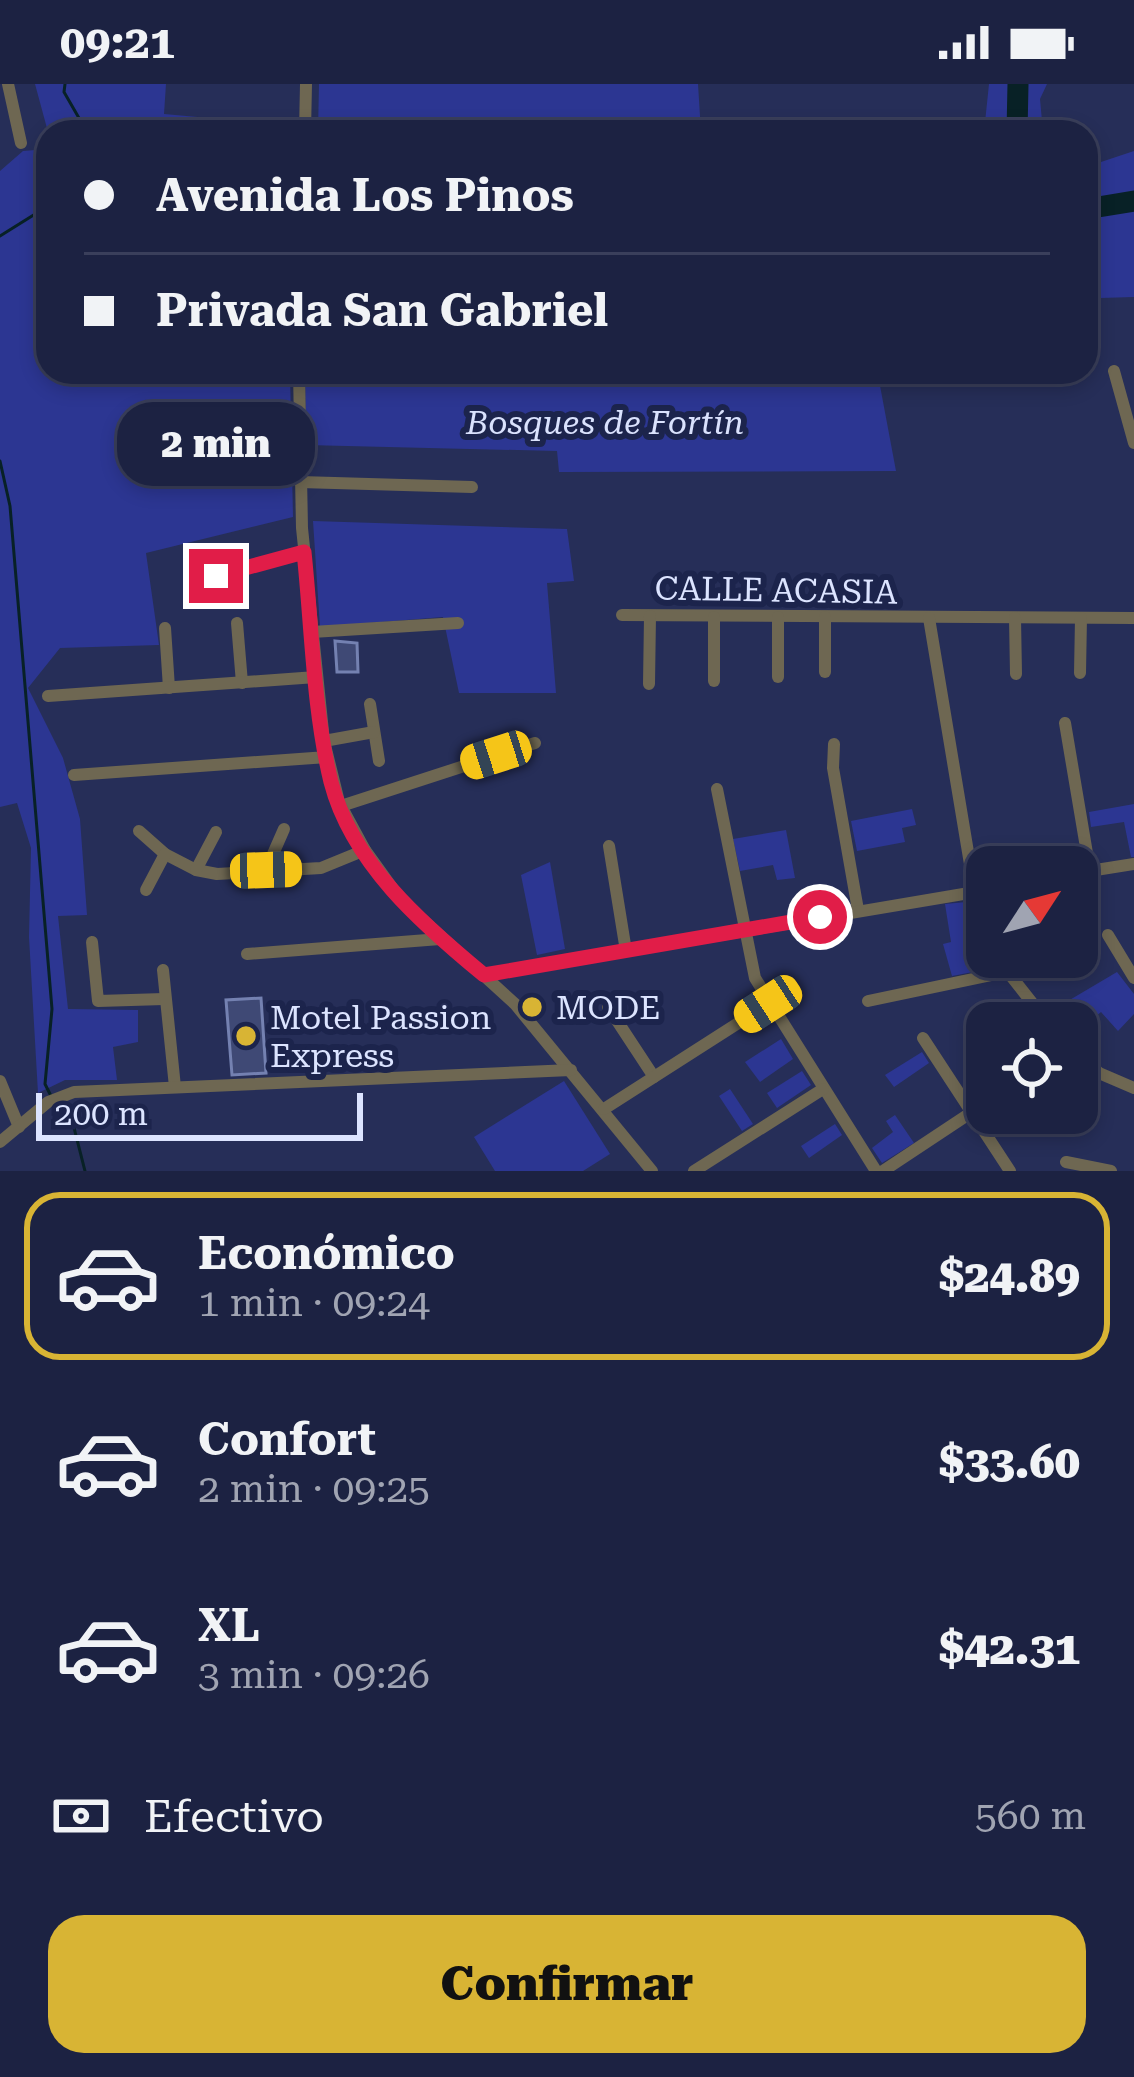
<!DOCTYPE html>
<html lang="es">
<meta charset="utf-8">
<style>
body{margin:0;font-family:"Roboto Serif",serif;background:#252a49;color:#f1f3f6;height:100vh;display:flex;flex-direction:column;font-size:45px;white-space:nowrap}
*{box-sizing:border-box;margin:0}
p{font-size:39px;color:#a0a4b2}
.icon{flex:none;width:66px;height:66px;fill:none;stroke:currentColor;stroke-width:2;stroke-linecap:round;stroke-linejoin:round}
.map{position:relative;height:1087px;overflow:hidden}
.details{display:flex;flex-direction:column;background:#1c2242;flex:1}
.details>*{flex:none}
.top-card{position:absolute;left:36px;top:36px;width:1062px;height:264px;border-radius:36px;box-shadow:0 6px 18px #0003,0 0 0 3px #3a3f5b;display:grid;align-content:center;height:264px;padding:0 48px;background:#1c2242}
.needle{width:78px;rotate:54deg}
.tools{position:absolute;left:966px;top:762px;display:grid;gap:24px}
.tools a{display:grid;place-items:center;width:132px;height:132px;border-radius:24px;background:#1c2242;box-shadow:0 6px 18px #0003,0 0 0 3px #3a3f5b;font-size:60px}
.scale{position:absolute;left:36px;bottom:30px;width:327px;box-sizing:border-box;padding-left:12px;border:6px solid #dce4ff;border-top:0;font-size:33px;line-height:42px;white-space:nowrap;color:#dce4ff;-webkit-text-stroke:9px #1c244c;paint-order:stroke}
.end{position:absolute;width:54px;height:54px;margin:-27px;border:15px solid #e11d48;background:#fff;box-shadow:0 0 0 6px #fff}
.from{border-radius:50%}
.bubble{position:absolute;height:84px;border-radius:36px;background:#1c2242;box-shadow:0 6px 18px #0003,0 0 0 3px #3a3f5b;font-size:39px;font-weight:800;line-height:84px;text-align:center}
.car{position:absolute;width:36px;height:72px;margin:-36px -18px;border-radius:15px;box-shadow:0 0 9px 3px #0007;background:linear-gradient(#f5c518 24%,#345 0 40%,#f5c518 0 76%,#345 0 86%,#f5c518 0)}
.top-card b{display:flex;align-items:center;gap:42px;height:114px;font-size:45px}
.top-card b+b{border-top:3px solid #3a3f5b}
.top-card i{width:30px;height:30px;background:#f1f3f6}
ul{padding:21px 0 0;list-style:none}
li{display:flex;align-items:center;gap:36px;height:168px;margin:0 24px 18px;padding:0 24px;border:6px solid transparent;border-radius:36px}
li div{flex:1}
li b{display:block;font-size:45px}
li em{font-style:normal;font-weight:800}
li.current{border-color:#d8b434}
li>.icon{width:108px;height:108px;stroke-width:1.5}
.pay{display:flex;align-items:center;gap:30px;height:132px;padding:0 48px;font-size:45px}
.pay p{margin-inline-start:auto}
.primary-button{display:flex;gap:24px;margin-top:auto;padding:24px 48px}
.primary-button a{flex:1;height:138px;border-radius:36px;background:#d8b434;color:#111;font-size:48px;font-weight:800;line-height:138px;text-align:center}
.status{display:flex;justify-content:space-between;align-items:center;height:84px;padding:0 60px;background:#1c2242;direction:ltr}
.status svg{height:33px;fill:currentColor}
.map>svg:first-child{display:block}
.green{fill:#2c3692}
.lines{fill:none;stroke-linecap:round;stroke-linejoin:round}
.stream{stroke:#082126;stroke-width:3}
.river{stroke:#082126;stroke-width:21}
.building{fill:#3f4975;stroke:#7481b1;stroke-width:3}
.street{stroke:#6e6752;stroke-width:12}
.route{stroke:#e11d48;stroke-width:15}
.poi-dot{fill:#d8b434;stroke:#1c244c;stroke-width:4.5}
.labels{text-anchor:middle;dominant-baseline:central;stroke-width:12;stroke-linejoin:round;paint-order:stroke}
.park-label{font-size:33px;font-style:italic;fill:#dae2fd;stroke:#1c244c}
.street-label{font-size:33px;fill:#dce4ff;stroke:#1c244c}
.poi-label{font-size:33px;fill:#dce4ff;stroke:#1c244c;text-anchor:start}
</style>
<div class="status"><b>09:21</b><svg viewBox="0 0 49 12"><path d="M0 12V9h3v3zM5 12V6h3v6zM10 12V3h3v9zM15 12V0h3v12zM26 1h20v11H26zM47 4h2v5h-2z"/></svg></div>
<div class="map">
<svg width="1134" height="1087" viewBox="0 0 1134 1087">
<rect width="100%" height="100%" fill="#262e58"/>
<!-- green -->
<g class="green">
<polygon points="35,0 166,0 164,30 220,35 221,48 48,48"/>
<polygon points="319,0 698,0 701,48 318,48"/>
<polygon points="989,0 1047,0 1040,15 1043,48 984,48"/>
<polygon points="48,65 48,288 290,288 293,433 146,469 159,561 60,564 28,604 63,674 80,735 87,831 58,832 68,925 138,926 138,958 113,963 117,996 65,996 38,1009 29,853 31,764 17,719 0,723 0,87 23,67"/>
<polygon points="1134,67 1134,213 1100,214 1090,157 1086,157 1086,83"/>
<polygon points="305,288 906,288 878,291 896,387 559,388 557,367 306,361"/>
<polygon points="313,437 567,445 574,497 547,499 556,609 459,609 443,533 320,543"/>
<polygon points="1134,720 1134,773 1131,773 1124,738 1091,743 1089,728"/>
<polygon points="912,725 916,741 902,744 905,758 857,767 851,737"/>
<polygon points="786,746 795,794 777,796 773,781 740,787 733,755"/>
<polygon points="550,778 565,865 537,871 521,791"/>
<polygon points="966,818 972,854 994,884 952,892 943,860 951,858 945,820"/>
<polygon points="1117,888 1134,910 1134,930 1118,947 1101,928 1077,948 1077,939 1061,939 1051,927"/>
<polygon points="781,955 793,975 760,998 745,978"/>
<polygon points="922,968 929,979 894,1003 885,991"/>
<polygon points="802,987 811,1001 777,1024 767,1009"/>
<polygon points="564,997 610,1070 583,1087 495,1087 474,1053"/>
<polygon points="730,1005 753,1040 742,1047 719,1012"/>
<polygon points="895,1031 914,1059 882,1079 872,1064 893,1048 886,1037"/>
<polygon points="835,1040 842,1051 809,1074 801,1062"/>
</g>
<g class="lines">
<!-- stream -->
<g class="stream">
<polyline points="65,0 64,8 87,48"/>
<polyline points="0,152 48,122"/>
<polyline points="0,377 10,422 52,925 45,1000 51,1012"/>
<polyline points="56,1021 70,1028 85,1087"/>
</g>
<!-- river -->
<g class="river">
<polyline points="1017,48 1018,0"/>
<polyline points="1086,125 1134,117"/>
</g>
</g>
<!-- building -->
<g class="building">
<polygon points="335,557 357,559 358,588 337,588"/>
<polygon points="261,914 266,989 232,991 226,916"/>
</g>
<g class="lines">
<!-- street -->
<g class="street">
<polyline points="8,0 21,59"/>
<polyline points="305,48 306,0"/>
<polyline points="1114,287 1134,359"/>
<polyline points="299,288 302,444 324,657 339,718 365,766 401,816 515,920 652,1087"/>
<polyline points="300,398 472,403"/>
<polyline points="216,492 304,468"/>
<polyline points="622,531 1134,534"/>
<polyline points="778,533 778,593"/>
<polyline points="929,534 982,852 987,859"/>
<polyline points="1015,534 1016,590"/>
<polyline points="237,539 242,599"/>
<polyline points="165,544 169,604"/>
<polyline points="312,548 458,539"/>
<polyline points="825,588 825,533"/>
<polyline points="1080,589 1081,534"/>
<polyline points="714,597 714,533"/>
<polyline points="649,600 650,532"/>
<polyline points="48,612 316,593"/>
<polyline points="370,620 379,677"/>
<polyline points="1065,639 1090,787"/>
<polyline points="324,657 374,648"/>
<polyline points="834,660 833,684 858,826"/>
<polyline points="74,691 327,673"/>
<polyline points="717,705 755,894 876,1087"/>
<polyline points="341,722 535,659"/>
<polyline points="139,747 165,770 196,786 217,790 321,784 365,766"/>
<polyline points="609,762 626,867"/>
<polyline points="196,786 216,748"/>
<polyline points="266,786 284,745"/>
<polyline points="1077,789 1134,780"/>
<polyline points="146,806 165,770"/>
<polyline points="1108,851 1134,894"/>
<polyline points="92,858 98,917 164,915"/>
<polyline points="247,870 440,855"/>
<polyline points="996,873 1048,939"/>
<polyline points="163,886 175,1003"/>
<polyline points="484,891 987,806"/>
<polyline points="868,917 1006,888"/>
<polyline points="608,923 654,993"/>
<polyline points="923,954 1010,1087"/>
<polyline points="1077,969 1099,989 1134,1004"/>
<polyline points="0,997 19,1043"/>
<polyline points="604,1025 768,920"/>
<polyline points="0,1058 48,1018 74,1008 571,986"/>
<polyline points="1066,1078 1111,1087"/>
<polyline points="694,1087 823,1005"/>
<polyline points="883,1087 972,1028"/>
</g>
</g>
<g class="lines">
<!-- route -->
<path class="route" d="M216,492L304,468C312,543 313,624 331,698C352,779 422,840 484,891L820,833"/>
</g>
<!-- markers -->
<g class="poi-dot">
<circle cx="532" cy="923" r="12"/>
<circle cx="246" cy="952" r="12"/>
</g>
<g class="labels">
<!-- park labels -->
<g class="park-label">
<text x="605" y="338">Bosques de Fortín</text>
</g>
<!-- street labels -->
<g class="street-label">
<text transform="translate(776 506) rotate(1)">CALLE ACASIA</text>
</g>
<!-- poi labels -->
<g class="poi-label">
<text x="556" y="923">MODE</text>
<text x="270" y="933">Motel Passion<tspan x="270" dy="38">Express</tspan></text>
</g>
</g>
</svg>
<div class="tools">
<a><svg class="needle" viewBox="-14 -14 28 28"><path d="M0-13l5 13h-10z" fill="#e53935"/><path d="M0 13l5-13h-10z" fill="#a0a4b2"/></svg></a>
<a><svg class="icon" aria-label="locate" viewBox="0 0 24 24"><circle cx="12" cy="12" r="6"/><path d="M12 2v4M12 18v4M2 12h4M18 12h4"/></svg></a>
</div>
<div class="scale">200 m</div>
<i class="end from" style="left:820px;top:833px"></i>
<i class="end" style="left:216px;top:492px"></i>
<div class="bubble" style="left:117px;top:318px;width:198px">2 min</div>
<i class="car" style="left:496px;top:671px;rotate:252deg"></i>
<i class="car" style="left:266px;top:786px;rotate:88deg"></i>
<i class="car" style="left:768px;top:920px;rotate:237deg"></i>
<div class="top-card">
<b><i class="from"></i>Avenida Los Pinos</b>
<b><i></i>Privada San Gabriel</b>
</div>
</div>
<section class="details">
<ul>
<li class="current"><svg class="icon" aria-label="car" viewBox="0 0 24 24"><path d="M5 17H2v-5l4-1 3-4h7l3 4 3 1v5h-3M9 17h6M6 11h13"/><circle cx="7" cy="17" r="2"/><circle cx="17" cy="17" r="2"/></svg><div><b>Económico</b><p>1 min · 09:24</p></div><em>$24.89</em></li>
<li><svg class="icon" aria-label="car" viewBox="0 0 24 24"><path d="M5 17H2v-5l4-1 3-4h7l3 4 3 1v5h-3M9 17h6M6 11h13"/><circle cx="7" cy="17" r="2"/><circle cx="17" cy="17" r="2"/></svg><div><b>Confort</b><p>2 min · 09:25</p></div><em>$33.60</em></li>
<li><svg class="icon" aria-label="car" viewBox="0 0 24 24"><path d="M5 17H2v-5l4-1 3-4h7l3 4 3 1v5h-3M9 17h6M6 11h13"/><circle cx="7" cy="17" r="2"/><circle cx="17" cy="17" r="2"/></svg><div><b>XL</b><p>3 min · 09:26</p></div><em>$42.31</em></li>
</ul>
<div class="pay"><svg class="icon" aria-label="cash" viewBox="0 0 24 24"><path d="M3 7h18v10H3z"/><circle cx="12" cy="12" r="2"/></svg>Efectivo<p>560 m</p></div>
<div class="primary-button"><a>Confirmar</a></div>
</section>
